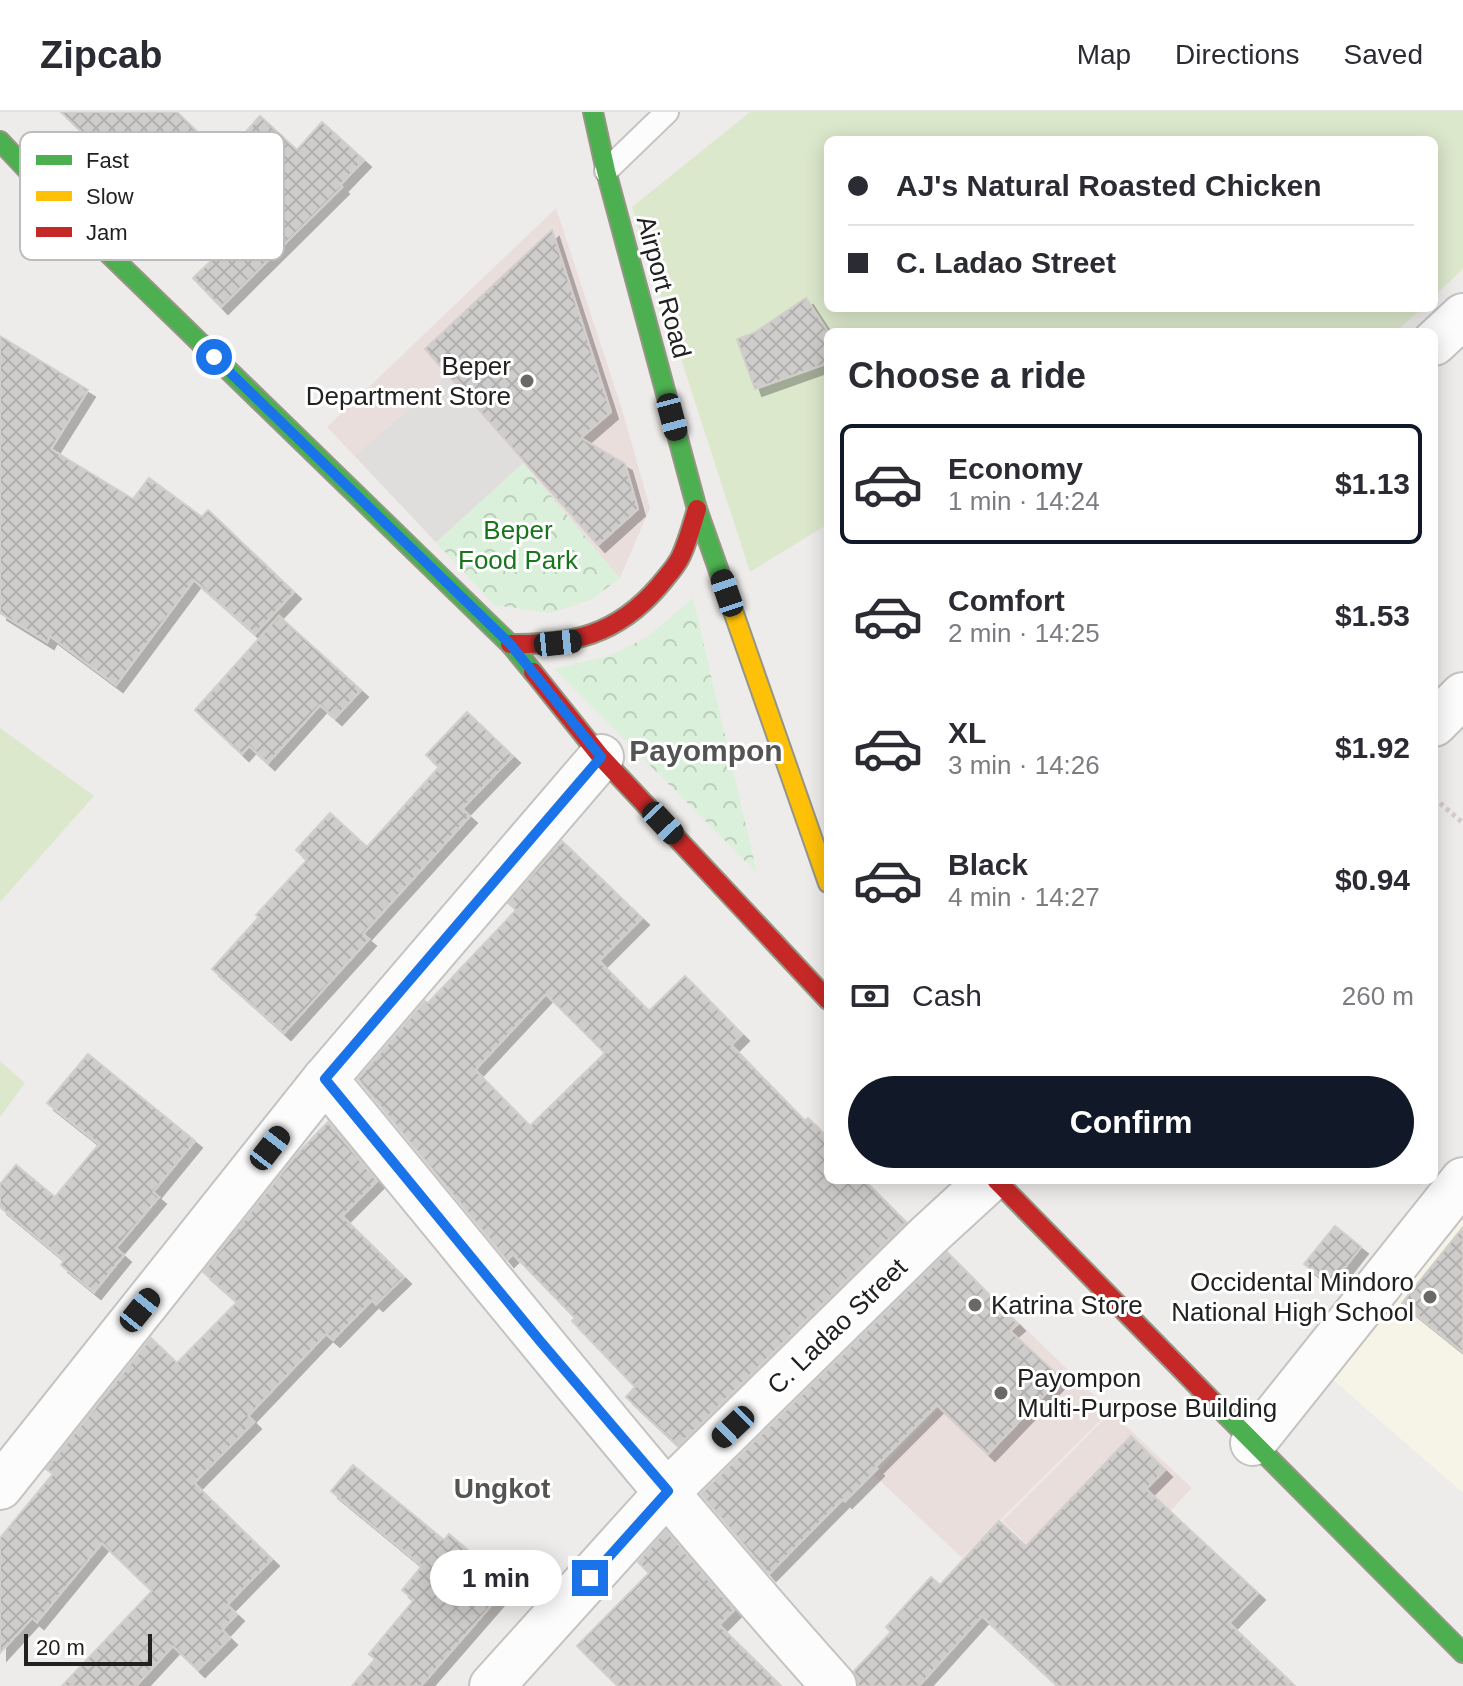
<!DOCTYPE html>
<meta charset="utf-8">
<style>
body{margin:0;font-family:Arial,sans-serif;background:#f7f7f7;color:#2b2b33;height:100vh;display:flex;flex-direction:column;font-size:30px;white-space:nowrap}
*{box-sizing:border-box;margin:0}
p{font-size:26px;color:#7c7c81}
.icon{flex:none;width:44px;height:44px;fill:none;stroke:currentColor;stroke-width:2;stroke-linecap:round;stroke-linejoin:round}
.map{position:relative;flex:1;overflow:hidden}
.panel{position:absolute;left:824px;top:216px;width:614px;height:856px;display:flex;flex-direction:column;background:#fff;border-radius:12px;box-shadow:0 4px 20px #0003}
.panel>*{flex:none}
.banner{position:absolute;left:824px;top:24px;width:614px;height:176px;border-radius:12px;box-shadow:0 4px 20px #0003;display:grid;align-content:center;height:176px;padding:0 24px;background:#fff}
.scale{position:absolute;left:24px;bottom:20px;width:128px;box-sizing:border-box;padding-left:8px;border:4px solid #212121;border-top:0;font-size:22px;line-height:28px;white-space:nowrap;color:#212121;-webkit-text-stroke:6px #fff;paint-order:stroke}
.end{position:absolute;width:36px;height:36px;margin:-18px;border:10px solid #1a73e8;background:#fff;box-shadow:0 0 0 4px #fff}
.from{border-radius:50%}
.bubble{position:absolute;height:56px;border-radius:28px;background:#fff;box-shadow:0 4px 20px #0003;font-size:26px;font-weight:700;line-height:56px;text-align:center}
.car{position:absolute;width:24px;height:48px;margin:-24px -12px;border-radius:10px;box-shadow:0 0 6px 2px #0007;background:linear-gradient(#222 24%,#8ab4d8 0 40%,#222 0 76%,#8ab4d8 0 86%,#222 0)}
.banner b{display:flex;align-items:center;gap:28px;height:76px;font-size:30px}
.banner b+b{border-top:2px solid #e1e1e2}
.banner i{width:20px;height:20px;background:#2b2b33}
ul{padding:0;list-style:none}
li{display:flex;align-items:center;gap:24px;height:120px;margin:0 16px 12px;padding:0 8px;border:4px solid transparent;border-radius:12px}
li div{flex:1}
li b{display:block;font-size:30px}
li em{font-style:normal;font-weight:700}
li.active{border-color:#111827}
li>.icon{width:72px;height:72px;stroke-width:1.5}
h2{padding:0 24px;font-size:36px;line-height:96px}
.pay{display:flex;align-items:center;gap:20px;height:88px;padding:0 24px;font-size:30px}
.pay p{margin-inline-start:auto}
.primary-button{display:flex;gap:16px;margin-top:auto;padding:16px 24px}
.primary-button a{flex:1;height:92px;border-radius:48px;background:#111827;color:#fff;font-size:32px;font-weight:700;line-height:92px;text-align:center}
header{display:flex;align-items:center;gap:48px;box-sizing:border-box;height:112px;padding:0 40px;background:#fff;border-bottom:2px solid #e1e1e2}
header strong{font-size:38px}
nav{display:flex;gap:44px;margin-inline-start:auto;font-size:28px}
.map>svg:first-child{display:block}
.commercial{fill:#eadedd}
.education{fill:#f6f4e7}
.grass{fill:#dce8cc}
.park{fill:url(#park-crowns)}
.parking{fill:#dfdedd}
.building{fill:url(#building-cross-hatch);stroke:#d1cecc;stroke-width:2;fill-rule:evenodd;filter:url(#shadow)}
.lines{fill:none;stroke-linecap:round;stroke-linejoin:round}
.lane-casing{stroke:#c4c3c2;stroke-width:26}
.street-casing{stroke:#c4c3c2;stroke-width:48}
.fast-casing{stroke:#969684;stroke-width:22}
.slow-casing{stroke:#969684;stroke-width:22}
.jam-casing{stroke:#969684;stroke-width:22}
.path{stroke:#d6cbca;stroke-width:5;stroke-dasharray:4 4;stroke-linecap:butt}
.lane{stroke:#fcfcfc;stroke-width:22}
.street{stroke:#fcfcfc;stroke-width:44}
.fast{stroke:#4caf50;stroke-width:18}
.slow{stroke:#ffc107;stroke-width:18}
.jam{stroke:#c62828;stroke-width:18}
.route{stroke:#1a73e8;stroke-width:10}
.poi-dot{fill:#696867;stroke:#fff;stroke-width:3}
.labels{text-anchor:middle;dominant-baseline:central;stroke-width:6;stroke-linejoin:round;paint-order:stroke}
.street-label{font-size:26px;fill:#212121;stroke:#fff}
.poi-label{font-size:26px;fill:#212121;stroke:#fff;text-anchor:end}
.park-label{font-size:26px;fill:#19751c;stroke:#fff}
.neighbourhood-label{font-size:28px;font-weight:bold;fill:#545454;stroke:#fff}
.quarter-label{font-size:30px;font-weight:bold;fill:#545454;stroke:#fff}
.key{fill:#fff;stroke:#bcbcbc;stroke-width:2}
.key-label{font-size:22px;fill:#212121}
</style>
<header>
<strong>Zipcab</strong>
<nav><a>Map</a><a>Directions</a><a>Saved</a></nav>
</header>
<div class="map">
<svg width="1463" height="1574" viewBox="0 0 1463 1574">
<defs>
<pattern id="park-crowns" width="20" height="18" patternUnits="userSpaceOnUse" patternTransform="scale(2)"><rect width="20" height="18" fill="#dbf0da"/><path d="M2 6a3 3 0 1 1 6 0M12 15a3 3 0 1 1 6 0" fill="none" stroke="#bccebb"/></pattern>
<pattern id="building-cross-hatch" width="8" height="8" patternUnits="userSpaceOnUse" patternTransform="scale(2)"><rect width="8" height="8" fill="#cfcdcb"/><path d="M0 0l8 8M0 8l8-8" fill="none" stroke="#b1b0ae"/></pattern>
<filter id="shadow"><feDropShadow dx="7" dy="7" stdDeviation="0" flood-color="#0004"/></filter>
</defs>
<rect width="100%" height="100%" fill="#eeecea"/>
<!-- commercial -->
<g class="commercial">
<polygon points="556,96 622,297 650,396 620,466 592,487 551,501 495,493 327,315"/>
<polygon points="1020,1211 1110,1299 962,1446 874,1363"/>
<polygon points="1111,1300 1192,1376 1087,1488 1002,1409"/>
</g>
<!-- education -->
<polygon class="education" points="1463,1102 1463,1381 1332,1267"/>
<!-- grass -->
<g class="grass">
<polygon points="750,0 1463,0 1463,157 1434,184 1434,28 828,28 828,196 1422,196 1396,220 828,220 828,412 750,460 632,95"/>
<polygon points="0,616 94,684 0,790"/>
<polygon points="0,949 25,971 0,1005"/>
</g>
<!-- park -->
<g class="park">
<polygon points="523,351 620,466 592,487 551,501 495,493 436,430"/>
<polygon points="693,486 757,761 554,557 611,543 647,525"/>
</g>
<!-- parking -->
<polygon class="parking" points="447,264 523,351 436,430 355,344"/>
<!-- building -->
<g class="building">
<polygon points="61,0 177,0 223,45 260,4 297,38 322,10 364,48 340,73 342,75 221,195 193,166 213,147"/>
<polygon points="552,118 611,300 581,326 625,352 638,397 598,433 425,237"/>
<polygon points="806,186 828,220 828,251 755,277 737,227 754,221"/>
<polygon points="0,224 88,278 51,337 133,387 149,366 202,405 208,398 294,480 255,522 194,468 116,573 50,524 47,530 0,501"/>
<polygon points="279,504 361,578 335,606 320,593 268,651 249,634 242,642 195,598"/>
<polygon points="467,600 513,644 462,697 470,704 363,822 369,827 284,921 212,857 259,805 256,803 307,748 296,738 330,701 367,735 439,655 426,643"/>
<path d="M562,729L642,806L599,849L649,899L685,864L742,922L731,933L805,1009L808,1006L828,1026V1068H864L906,1110L678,1334L626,1285L635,1275L572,1209L575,1206L513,1142L507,1148L358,967L425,889L428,891L516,798L508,791ZM546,882L605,941L530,1014L475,958Z"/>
<polygon points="88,942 195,1029 153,1080 159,1085 116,1136 124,1143 94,1180 61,1153 64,1148 0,1095 0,1072 16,1053 55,1085 99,1032 47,991"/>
<polygon points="328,1010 377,1069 342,1104 404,1165 376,1192 372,1188 333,1228 326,1222 248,1304 254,1310 194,1371 272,1447 227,1493 237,1502 222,1518 230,1526 198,1558 173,1534 136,1574 62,1574 152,1479 102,1431 37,1510 32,1506 0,1541 0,1426 53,1362 46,1357 151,1226 177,1251 237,1190 203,1160 299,1040"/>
<polygon points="1335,1114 1361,1135 1331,1173 1304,1152"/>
<polygon points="1463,1115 1463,1240 1402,1191"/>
<polygon points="947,1140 1018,1212 1010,1219 1061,1266 988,1342 937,1293 875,1355 877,1357 845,1389 843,1387 769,1462 701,1382"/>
<polygon points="1131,1324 1165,1358 1146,1377 1258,1481 1229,1511 1295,1574 1058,1574 982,1504 919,1574 858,1574 854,1559 891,1520 886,1515 931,1465 940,1473 999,1409 1026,1434"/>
<polygon points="353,1353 444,1428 449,1422 509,1473 421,1574 352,1574 375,1547 369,1542 414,1488 402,1478 422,1454 331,1379"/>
<polygon points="666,1418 734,1498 719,1513 781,1574 618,1574 577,1534 649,1461 638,1450"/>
</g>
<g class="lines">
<defs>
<polyline id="lane" points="606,59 667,0"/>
<g id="street">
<polyline points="1434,231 1463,204"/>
<polyline points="1434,612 1463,583"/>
<path d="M325,967C494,1170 658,1377 834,1574"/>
<polyline points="1253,1331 1463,1068"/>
<polyline points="0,1375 325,967 601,645"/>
<polyline points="492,1574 668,1379 929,1123 989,1068"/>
</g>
<g id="fast">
<polyline points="593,0 606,59 697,397 732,496"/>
<polyline points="0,29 78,112 510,532 533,560"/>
<polyline points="1221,1298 1463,1541"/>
</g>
<polyline id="slow" points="732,496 828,771"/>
<g id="jam">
<path d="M510,532C572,533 617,523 659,474C667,464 676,455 681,444C688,429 692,413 697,397"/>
<polyline points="533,560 601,645 828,888"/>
<polyline points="996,1068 1221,1298"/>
</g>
</defs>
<!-- lane casing -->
<use href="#lane" class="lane-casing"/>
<!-- street casing -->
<use href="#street" class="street-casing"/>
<!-- fast casing -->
<use href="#fast" class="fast-casing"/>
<!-- slow casing -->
<use href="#slow" class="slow-casing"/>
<!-- jam casing -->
<use href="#jam" class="jam-casing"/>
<!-- path -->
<polyline class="path" points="1434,686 1463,711"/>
<!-- lane -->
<use href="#lane" class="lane"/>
<!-- street -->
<use href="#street" class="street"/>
<!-- fast -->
<use href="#fast" class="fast"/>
<!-- slow -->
<use href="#slow" class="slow"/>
<!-- jam -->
<use href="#jam" class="jam"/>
</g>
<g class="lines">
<!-- route -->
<polyline class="route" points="214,245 510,532 601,645 325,967 540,1229 668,1379 590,1466"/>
</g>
<!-- markers -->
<g class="poi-dot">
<circle cx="527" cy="269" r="8"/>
<circle cx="1430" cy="1185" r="8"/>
<circle cx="975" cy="1193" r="8"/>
<circle cx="1001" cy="1281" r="8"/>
</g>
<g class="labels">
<!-- street labels -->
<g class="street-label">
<text transform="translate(664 175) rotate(75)">Airport Road</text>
<text transform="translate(837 1214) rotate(-44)">C. Ladao Street</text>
</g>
<!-- poi labels -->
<g class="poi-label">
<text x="511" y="254">Beper<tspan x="511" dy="30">Department Store</tspan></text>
<text x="1414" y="1170">Occidental Mindoro<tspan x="1414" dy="30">National High School</tspan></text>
<text x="991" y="1193" text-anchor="start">Katrina Store</text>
<text x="1017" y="1266" text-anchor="start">Payompon<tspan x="1017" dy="30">Multi-Purpose Building</tspan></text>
</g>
<!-- park labels -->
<g class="park-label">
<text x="518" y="418">Beper<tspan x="518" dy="30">Food Park</tspan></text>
</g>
<!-- neighbourhood labels -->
<g class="neighbourhood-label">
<text x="502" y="1376">Ungkot</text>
</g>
<!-- quarter labels -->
<g class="quarter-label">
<text x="706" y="638">Payompon</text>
</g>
</g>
<!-- legend -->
<rect x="20" y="20" width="264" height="128" rx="12" class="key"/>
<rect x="36" y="43" width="36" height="10" fill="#4caf50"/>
<rect x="36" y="79" width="36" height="10" fill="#ffc107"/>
<rect x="36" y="115" width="36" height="10" fill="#c62828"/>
<g class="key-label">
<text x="86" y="56">Fast</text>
<text x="86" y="92">Slow</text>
<text x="86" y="128">Jam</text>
</g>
</svg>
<div class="scale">20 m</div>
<i class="end from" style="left:214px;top:245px"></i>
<i class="end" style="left:590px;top:1466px"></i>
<div class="bubble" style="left:430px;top:1438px;width:132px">1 min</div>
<i class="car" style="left:672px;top:305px;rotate:165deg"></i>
<i class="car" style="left:727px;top:481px;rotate:341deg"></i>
<i class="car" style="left:558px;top:531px;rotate:84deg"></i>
<i class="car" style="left:663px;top:711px;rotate:137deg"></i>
<i class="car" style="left:270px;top:1036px;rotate:38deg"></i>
<i class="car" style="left:140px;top:1198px;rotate:39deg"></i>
<i class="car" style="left:733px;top:1315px;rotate:226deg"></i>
<div class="banner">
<b><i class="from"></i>AJ's Natural Roasted Chicken</b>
<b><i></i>C. Ladao Street</b>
</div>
<section class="panel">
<h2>Choose a ride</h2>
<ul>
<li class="active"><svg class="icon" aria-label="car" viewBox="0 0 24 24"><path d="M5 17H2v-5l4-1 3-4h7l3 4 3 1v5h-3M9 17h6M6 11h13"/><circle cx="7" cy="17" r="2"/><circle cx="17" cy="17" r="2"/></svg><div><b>Economy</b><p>1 min · 14:24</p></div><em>$1.13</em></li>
<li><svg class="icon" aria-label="car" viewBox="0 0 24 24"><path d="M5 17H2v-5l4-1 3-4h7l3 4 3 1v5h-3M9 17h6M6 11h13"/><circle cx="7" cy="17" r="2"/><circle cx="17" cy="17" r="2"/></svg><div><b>Comfort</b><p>2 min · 14:25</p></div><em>$1.53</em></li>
<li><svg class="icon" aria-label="car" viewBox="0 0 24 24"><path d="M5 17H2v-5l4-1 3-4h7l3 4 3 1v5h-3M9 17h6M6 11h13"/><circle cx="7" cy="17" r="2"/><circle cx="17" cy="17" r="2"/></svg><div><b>XL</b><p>3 min · 14:26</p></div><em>$1.92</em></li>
<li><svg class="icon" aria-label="car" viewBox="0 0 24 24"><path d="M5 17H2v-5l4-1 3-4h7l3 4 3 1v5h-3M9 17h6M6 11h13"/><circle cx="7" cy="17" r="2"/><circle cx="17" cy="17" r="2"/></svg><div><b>Black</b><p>4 min · 14:27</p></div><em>$0.94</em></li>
</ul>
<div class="pay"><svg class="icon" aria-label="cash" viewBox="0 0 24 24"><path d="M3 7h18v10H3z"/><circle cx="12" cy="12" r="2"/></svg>Cash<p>260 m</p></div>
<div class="primary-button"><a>Confirm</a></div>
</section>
</div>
